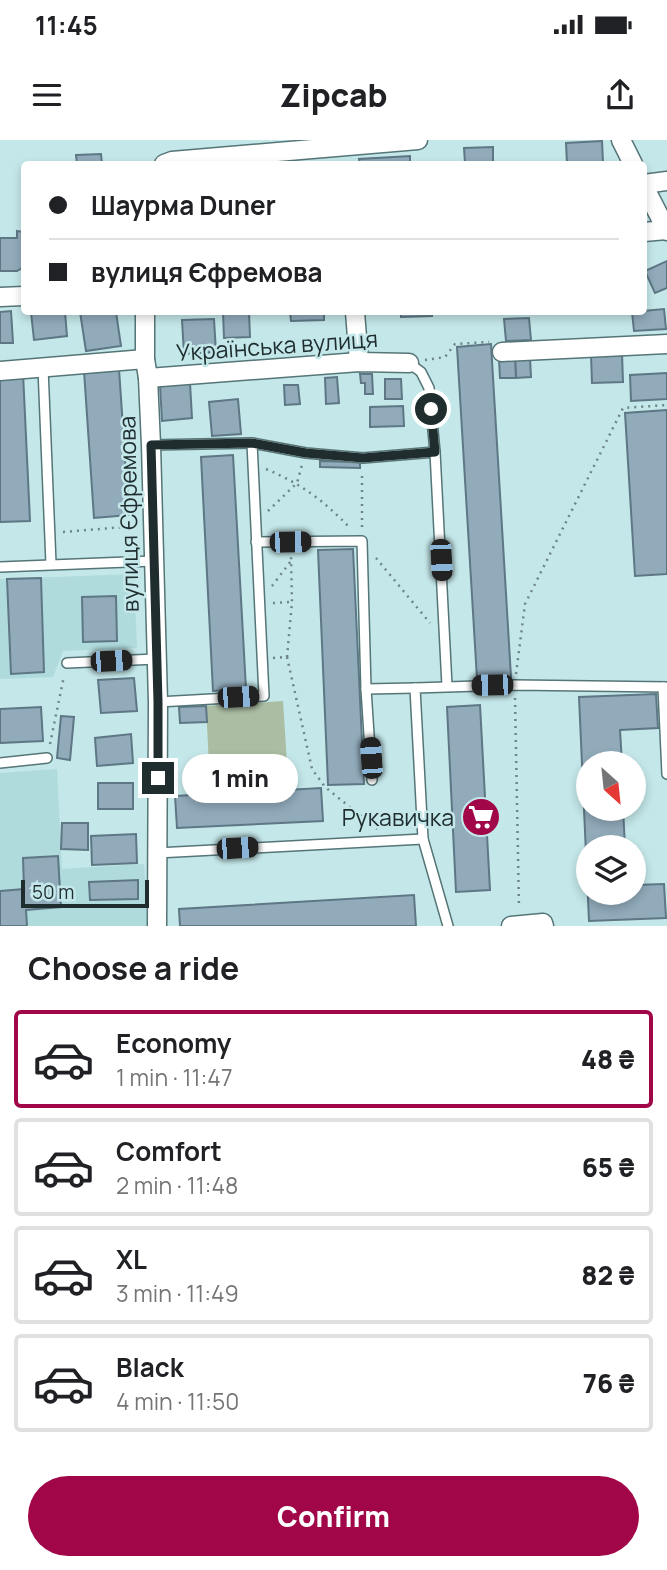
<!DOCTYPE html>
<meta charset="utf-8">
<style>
body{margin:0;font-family:Manrope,sans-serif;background:#f6f6f6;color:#202124;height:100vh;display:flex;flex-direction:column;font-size:26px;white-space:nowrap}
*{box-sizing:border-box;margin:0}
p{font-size:23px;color:#757577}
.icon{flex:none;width:38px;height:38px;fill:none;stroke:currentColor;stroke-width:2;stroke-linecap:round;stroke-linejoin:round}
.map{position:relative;height:786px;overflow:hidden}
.side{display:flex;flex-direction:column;background:#fff;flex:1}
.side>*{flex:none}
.hud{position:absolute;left:21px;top:21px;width:626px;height:154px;border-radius:7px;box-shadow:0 4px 10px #0003;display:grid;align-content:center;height:154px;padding:0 28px;background:#fff}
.needle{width:46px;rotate:153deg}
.tools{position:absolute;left:576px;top:611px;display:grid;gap:14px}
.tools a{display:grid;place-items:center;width:70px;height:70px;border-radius:50%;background:#fff;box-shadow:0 4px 10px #0003;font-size:35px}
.scale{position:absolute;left:21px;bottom:18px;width:128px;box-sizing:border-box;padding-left:7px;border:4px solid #1f2d2e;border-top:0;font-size:19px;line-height:24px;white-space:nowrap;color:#1f2d2e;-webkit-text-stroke:5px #c4e7e9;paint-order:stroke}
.end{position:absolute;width:32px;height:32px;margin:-16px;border:9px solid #1f2d2e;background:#fff;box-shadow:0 0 0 4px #fff}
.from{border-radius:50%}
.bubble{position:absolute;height:49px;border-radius:24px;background:#fff;box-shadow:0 4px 10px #0003;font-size:23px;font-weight:800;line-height:49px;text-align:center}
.car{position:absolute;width:21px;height:42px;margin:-21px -10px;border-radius:9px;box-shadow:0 0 5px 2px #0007;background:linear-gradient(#222 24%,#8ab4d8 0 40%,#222 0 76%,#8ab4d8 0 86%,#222 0)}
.hud b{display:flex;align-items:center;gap:24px;height:66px;font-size:26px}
.hud b+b{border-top:2px solid #e0e0e0}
.hud i{width:18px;height:18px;background:#202124}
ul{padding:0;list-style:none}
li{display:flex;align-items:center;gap:21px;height:98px;margin:0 14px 10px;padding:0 14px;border:4px solid #e0e0e0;border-radius:7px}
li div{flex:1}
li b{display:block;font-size:26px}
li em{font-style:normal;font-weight:800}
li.current{border-color:#a10748}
li>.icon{width:63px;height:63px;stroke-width:1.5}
h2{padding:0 28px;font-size:32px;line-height:84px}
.button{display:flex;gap:14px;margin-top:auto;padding:14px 28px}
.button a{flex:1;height:80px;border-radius:42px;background:#a10748;color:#fff;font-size:28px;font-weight:800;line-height:80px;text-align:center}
.status{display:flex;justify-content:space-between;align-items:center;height:49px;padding:0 35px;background:#fff;direction:ltr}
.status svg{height:19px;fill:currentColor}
header{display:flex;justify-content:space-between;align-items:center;height:91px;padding:0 28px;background:#fff;font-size:32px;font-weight:800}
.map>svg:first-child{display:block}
.built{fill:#afdbdd}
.green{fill:#abbda2}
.building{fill:#91abbb;stroke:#5e7785;stroke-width:2}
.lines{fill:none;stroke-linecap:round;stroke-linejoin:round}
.lane-casing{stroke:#557577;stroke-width:12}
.street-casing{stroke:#557577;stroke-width:21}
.path{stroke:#6d8587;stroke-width:2.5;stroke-dasharray:2 5;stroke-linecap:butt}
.lane{stroke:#fff;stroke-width:9}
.street{stroke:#fff;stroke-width:18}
.route{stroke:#1f2d2e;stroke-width:9}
.labels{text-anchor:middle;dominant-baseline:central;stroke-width:5;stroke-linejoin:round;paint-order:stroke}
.street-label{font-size:23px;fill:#1f2d2e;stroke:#c4e7e9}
.poi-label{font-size:23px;fill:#1f2d2e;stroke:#c4e7e9;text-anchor:end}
</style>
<div class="status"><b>11:45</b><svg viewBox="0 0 49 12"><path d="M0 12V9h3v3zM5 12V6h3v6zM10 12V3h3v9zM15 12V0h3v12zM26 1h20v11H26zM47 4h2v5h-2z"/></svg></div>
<header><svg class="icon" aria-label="menu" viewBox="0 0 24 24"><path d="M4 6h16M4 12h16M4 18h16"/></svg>Zipcab<svg class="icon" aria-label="share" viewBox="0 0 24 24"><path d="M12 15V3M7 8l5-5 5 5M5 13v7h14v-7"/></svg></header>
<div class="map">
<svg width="667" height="786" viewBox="0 0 667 786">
<rect width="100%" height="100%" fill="#c4e7e9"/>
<!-- built -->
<g class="built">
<polygon points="134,434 137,508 63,511 53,537 0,539 0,439"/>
<polygon points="57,629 62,729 144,724 148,786 0,786 0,633"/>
</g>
<!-- green -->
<polygon class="green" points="283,561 288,639 210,644 206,566"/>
<!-- building -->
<g class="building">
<polygon points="602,1 603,22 567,24 566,3"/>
<polygon points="493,7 493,22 465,23 464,8"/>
<polygon points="101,14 102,24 77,24 76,15"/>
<polygon points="410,16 410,24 360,24 359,19"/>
<polygon points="17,91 24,92 24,127 17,131 0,131 0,98 17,98"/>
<polygon points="667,121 667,148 655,153 645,131"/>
<polygon points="664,169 666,189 634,191 632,172"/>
<polygon points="11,171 13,203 0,203 0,172"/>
<polygon points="31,172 65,172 67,196 34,200"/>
<polygon points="80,172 116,172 121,206 86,211"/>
<polygon points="223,172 249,172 250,197 224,198"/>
<polygon points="290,172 324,172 324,180 291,181"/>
<polygon points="401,172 432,172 432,176 401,177"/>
<polygon points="529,178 531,200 506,201 504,179"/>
<polygon points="214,179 216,212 184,214 182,180"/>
<polygon points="491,204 511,537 477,539 457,207"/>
<polygon points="622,213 623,242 592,243 591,215"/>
<polygon points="515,218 530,218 531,237 516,238"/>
<polygon points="515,218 516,238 500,238 499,219"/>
<polygon points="119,229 129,375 94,378 84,231"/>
<polygon points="23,233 30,381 0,382 0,235"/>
<polygon points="667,233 667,259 631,261 630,235"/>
<polygon points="360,234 372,234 373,254 365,254 365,243 361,243"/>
<polygon points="337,237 339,263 326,264 325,238"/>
<polygon points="385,239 401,239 402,259 385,259"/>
<polygon points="190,243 192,278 162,281 160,245"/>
<polygon points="284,245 298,245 300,264 285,265"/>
<polygon points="238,259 241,294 212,296 209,262"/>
<polygon points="403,266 404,286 370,287 370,267"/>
<polygon points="667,270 667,434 635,436 625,273"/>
<polygon points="233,315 246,549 213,551 201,317"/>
<polygon points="320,321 360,322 360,328 320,327"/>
<polygon points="353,409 364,644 328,645 318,410"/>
<polygon points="41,438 44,532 11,534 7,439"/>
<polygon points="116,456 117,501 83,502 82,457"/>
<polygon points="134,538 137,571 101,573 98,540"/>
<polygon points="656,554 658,588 620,590 622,623 588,623 588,668 603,668 584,669 579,557"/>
<polygon points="480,565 490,750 456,752 447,567"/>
<polygon points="206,566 207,582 180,583 179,567"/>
<polygon points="41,567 43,601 0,603 0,569"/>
<polygon points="61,576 74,577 70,620 57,618"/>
<polygon points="131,594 133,623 97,626 95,598"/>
<rect x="98" y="643" width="35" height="26"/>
<polygon points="321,648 323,681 177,688 175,656"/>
<polygon points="623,668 625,707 588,707 588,752 634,752 634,745 664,744 666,778 589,781 584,669"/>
<polygon points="62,683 88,683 88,710 61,709"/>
<polygon points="136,694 137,723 92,725 91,696"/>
<polygon points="58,716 61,767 26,770 27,786 0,786 0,751 24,749 23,718"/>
<polygon points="138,740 138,759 90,760 89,742"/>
<polygon points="414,755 416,786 180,786 179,769"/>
</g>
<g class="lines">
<defs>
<g id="lane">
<polyline points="409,223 421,232 429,248 435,312 447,546"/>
<polyline points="43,228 51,424"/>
<polyline points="151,305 252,303"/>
<polyline points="256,402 362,401 366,549 372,640"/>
<polyline points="0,427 153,421"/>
<polyline points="67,523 156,519"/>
<polyline points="663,547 667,634"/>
<polyline points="366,549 415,548"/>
<polyline points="158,562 264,556 252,303 306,313 363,318 435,312"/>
<polyline points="0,623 47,618"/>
<polyline points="157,713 423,699"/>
<polyline points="448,786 423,699 415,548 514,545 667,547"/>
</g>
<g id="street">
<polyline points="621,0 633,24"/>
<polyline points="164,24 172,21 418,0"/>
<polyline points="644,44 667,41"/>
<polyline points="644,46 667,91"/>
<polyline points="644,92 666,90"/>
<polyline points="0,157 24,156"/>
<polyline points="145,172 145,219 148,238 151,305 158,562 157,786"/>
<polyline points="355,172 359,222"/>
<polyline points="502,212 667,204"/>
<polyline points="0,231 145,219"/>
<polyline points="148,238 359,222 409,223"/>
<polyline points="511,786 543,783 544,786"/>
</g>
</defs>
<!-- lane casing -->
<use href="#lane" class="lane-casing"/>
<!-- street casing -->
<use href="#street" class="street-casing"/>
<!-- path -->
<g class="path">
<polyline points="425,220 445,217 455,204 489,202"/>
<path d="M266,329C303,345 323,360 351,389"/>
<polyline points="268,371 297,343 302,325"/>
<polyline points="362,387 362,331"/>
<polyline points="63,392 136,386"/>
<polyline points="376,418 430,483"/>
<polyline points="272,446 291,421"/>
<polyline points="273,463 291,462"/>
<polyline points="287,517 292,462 291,416"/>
<polyline points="273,518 287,517 312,629 325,647 377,689"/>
<polyline points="516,534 525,464 623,268 667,265"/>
<polyline points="515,558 519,768"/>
<polyline points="50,604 64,536"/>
</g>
<!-- lane -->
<use href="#lane" class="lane"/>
<!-- street -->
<use href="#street" class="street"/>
</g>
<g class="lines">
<!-- route -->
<polyline class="route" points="158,638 158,562 151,305 252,303 306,313 363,318 435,312 431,269"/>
</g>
<!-- icons -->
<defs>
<symbol id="supermarket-disc" viewBox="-11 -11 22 22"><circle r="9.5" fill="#a10748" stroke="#c4e7e9"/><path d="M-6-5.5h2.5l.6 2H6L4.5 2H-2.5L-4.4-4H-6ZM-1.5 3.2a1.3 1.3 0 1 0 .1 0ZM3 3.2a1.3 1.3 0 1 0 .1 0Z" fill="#fff"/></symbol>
</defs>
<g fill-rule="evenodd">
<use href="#supermarket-disc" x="459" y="655" width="44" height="44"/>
</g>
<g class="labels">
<!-- street labels -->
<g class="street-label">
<text transform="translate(277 205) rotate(-4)">Українська вулиця</text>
<text transform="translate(128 374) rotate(-91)">вулиця Єфремова</text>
</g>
<!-- poi labels -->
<g class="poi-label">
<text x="454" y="677">Рукавичка</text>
</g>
</g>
</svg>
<div class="tools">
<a><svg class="needle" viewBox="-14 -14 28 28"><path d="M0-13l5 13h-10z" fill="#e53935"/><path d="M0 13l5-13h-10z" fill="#757577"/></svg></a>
<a><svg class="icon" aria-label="layers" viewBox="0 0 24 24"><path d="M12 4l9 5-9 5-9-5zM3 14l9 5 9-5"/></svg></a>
</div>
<div class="scale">50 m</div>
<i class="end from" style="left:431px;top:269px"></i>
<i class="end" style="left:158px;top:638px"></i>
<div class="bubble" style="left:182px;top:614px;width:116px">1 min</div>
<i class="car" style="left:290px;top:402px;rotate:89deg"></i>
<i class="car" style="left:441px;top:420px;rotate:177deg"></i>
<i class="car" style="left:111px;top:521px;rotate:87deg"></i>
<i class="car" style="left:492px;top:545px;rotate:269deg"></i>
<i class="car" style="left:238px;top:557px;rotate:87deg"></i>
<i class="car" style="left:371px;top:618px;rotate:356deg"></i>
<i class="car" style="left:237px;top:708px;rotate:86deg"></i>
<div class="hud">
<b><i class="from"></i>Шаурма Duner</b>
<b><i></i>вулиця Єфремова</b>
</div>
</div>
<section class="side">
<h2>Choose a ride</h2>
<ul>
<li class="current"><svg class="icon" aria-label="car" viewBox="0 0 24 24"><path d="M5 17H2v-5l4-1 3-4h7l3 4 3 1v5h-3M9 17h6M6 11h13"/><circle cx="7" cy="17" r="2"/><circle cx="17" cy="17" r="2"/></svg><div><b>Economy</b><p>1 min · 11:47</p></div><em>48 ₴</em></li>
<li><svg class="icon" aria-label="car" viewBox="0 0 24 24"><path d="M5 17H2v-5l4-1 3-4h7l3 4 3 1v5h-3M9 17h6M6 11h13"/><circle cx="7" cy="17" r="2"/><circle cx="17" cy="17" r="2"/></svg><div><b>Comfort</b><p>2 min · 11:48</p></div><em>65 ₴</em></li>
<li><svg class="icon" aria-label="car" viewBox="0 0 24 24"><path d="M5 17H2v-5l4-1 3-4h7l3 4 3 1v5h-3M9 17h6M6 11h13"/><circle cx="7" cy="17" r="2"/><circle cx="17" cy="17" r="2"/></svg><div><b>XL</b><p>3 min · 11:49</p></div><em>82 ₴</em></li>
<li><svg class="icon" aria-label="car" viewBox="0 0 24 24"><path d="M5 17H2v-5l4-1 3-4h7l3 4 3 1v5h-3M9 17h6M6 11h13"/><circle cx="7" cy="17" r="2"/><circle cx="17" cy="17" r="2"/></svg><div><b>Black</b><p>4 min · 11:50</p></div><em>76 ₴</em></li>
</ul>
<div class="button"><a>Confirm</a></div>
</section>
